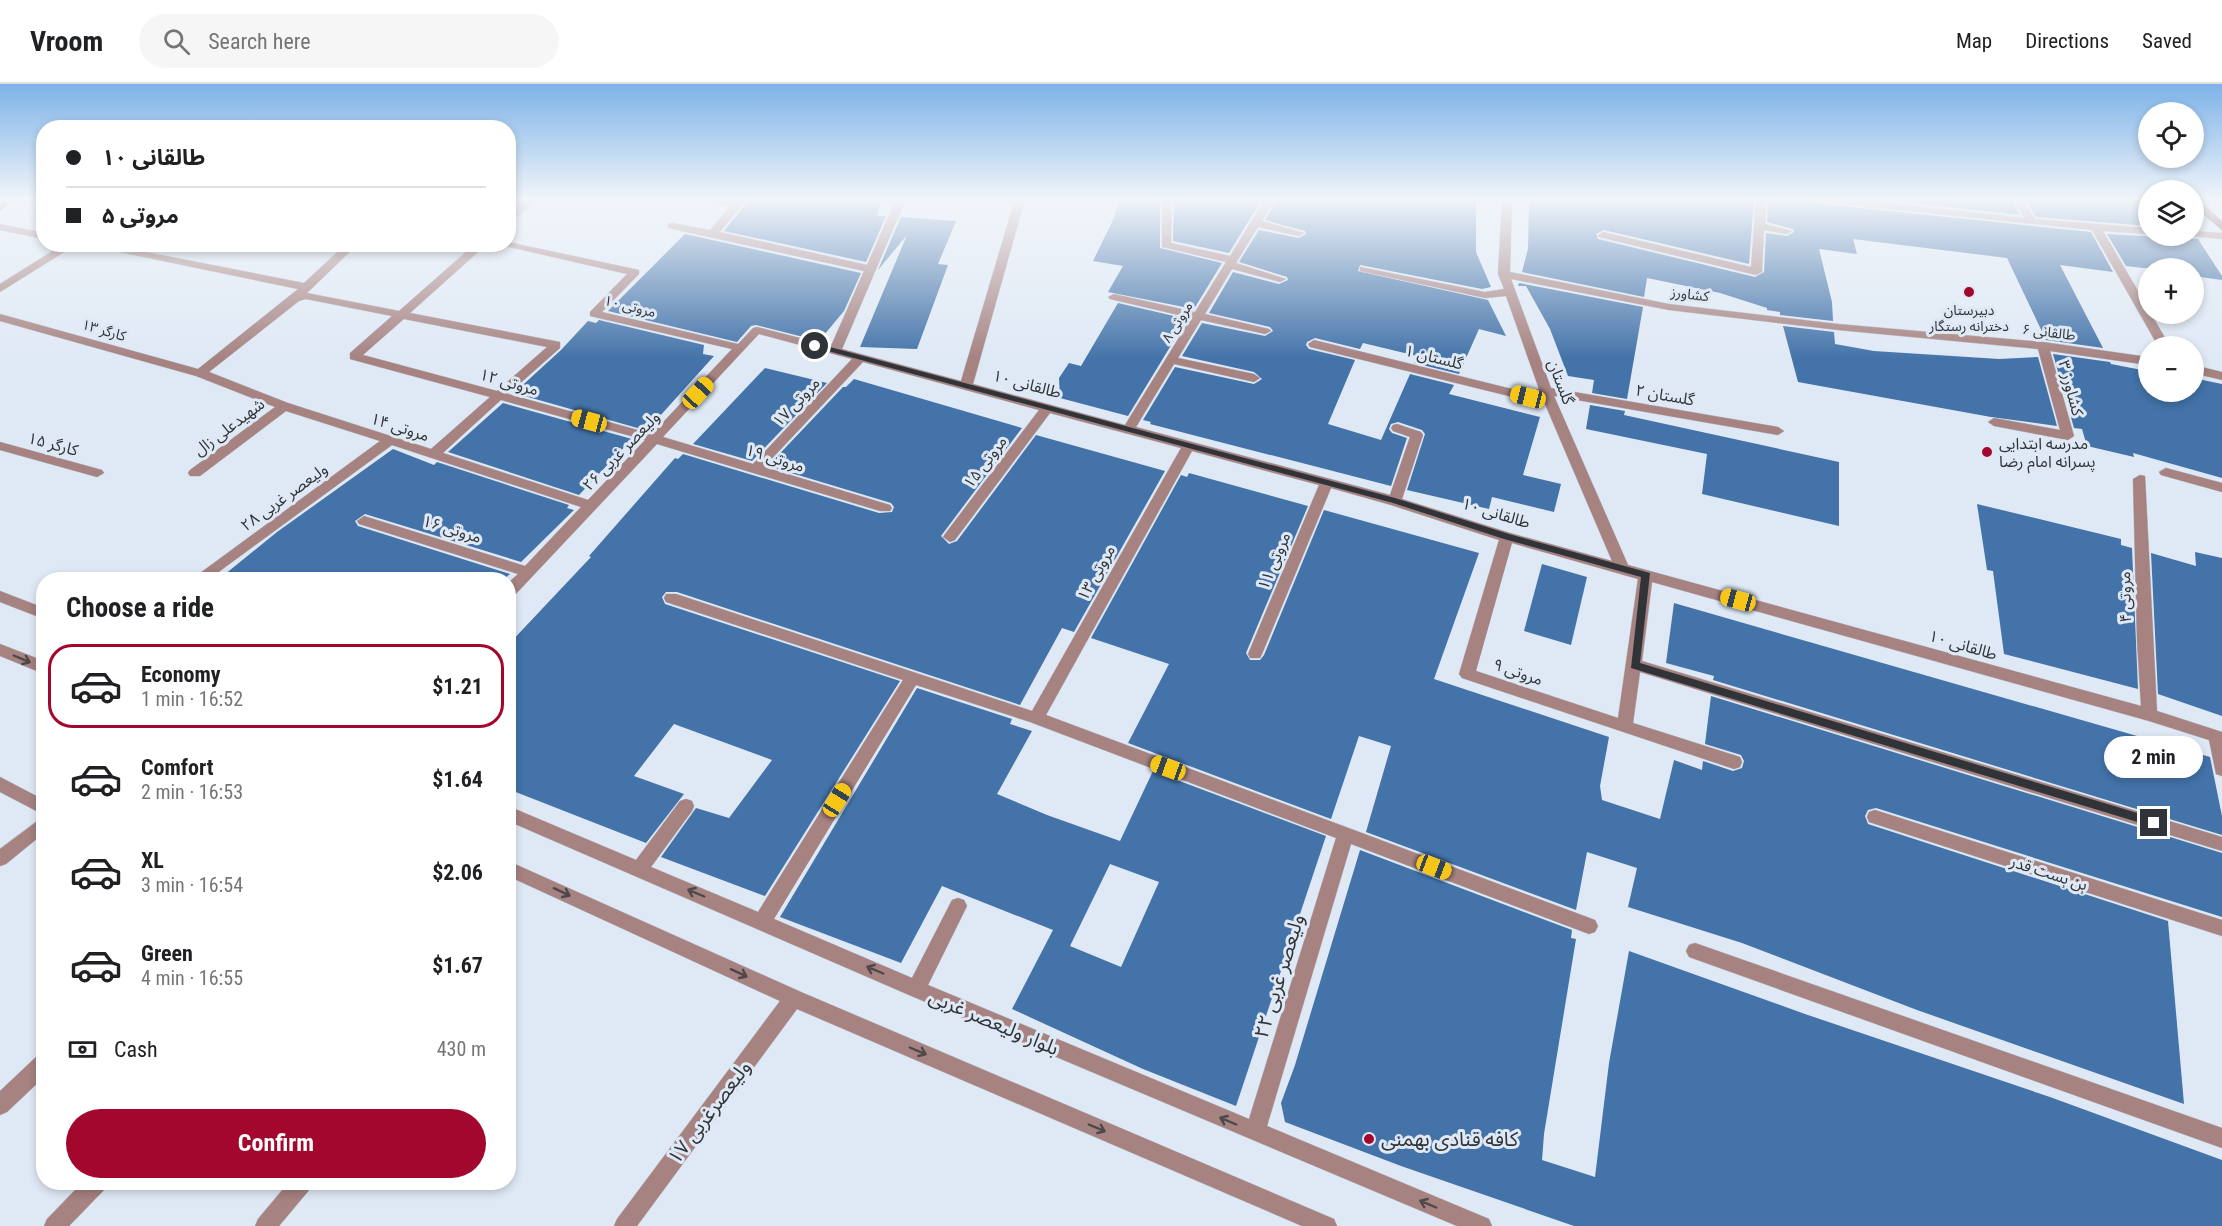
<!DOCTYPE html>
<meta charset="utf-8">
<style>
body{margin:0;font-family:"Roboto Condensed","Noto Sans Arabic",sans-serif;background:#f6f6f6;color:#202124;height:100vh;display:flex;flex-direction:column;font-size:22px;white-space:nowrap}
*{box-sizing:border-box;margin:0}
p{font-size:20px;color:#757577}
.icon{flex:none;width:33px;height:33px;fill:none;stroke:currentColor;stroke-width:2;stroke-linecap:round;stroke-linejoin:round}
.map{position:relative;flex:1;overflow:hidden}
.side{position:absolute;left:36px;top:488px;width:480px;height:618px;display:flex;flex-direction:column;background:#fff;border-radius:24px;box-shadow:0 3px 9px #0003}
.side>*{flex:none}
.hud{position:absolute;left:36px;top:36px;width:480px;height:132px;border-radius:24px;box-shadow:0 3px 9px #0003;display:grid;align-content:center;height:132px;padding:0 30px;background:#fff}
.controls{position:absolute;left:2138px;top:18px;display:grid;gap:12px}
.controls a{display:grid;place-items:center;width:66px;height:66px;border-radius:50%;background:#fff;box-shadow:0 3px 9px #0003;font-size:30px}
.end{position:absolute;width:27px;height:27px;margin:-14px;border:8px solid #303438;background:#fff;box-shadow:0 0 0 3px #fff}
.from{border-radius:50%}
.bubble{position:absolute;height:42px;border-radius:21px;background:#fff;box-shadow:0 3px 9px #0003;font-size:20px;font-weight:700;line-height:42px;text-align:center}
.car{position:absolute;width:18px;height:36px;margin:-18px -9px;border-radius:8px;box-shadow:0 0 4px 2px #0007;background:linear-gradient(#f5c518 24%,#345 0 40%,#f5c518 0 76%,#345 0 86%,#f5c518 0)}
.hud b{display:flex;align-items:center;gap:21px;height:57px;font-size:22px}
.hud b+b{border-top:2px solid #e0e0e0}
.hud i{width:15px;height:15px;background:#202124}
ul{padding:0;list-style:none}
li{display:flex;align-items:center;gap:18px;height:84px;margin:0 12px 9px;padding:0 18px;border:3px solid transparent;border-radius:24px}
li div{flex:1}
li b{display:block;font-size:22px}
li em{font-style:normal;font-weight:700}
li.active{border-color:#a4072d}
li>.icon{width:54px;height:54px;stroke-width:1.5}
h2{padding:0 30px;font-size:27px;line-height:72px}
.pay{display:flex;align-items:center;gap:15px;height:66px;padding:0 30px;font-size:22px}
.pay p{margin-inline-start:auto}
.button{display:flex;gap:12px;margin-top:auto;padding:12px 30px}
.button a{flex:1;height:69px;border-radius:36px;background:#a4072d;color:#fff;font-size:24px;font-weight:700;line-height:69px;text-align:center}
header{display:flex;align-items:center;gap:36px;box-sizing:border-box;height:84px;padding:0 30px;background:#fff;border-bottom:2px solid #e0e0e0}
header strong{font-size:28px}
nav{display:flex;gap:33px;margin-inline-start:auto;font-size:21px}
.search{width:420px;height:54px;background:#f6f6f6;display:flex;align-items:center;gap:15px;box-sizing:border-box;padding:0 21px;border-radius:33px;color:#757577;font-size:22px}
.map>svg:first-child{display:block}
.building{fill:#4373a9;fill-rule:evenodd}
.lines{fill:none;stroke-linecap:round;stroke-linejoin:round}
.minor-casing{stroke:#bcc5cf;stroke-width:1}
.major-casing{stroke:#bcc5cf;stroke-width:1}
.minor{fill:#a68281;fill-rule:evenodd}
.major{fill:#682d31;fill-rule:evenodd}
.oneway{stroke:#4e484a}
.route{fill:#303438}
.poi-dot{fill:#a4072d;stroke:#dfe9f5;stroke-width:2}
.labels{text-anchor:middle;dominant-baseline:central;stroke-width:6;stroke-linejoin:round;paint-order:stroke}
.far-street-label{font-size:14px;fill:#303438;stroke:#dfe9f5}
.far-poi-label{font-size:14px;fill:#303438;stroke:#dfe9f5}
.street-label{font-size:16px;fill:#303438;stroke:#dfe9f5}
.poi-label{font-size:16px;fill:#303438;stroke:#dfe9f5;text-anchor:start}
.near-street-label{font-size:20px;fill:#303438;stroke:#dfe9f5}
.near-poi-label{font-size:20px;fill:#303438;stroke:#dfe9f5;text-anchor:start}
</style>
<header>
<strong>Vroom</strong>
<div class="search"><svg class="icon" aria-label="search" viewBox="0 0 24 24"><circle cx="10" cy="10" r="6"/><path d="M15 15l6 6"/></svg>Search here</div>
<nav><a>Map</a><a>Directions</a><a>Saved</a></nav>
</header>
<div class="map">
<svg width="2222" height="1142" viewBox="0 0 2222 1142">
<rect width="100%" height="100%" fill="#dfe9f5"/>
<!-- building -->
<g class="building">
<polygon points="750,115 882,115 877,132 886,132 866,178 724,147"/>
<polygon points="1120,115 1160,115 1160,164 1222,179 1194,225 1108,208 1123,182 1093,177 1114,134"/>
<polygon points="1174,115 1262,115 1229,169 1173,157"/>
<polygon points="1277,115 1476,115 1476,168 1491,203 1482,205 1360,181 1358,187 1488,216 1506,252 1479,245 1459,290 1414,279 1417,272 1363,259 1360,265 1315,254 1307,258 1306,261 1309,265 1355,276 1328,340 1381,356 1410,290 1454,301 1449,310 1540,333 1523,391 1561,400 1554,428 1492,413 1489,425 1407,406 1425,350 1422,346 1398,338 1391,340 1389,345 1392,349 1407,354 1391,402 1150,340 1151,338 1143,336 1175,283 1254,300 1262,295 1254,288 1182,272 1202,239 1265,252 1273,247 1270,243 1209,229 1233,188 1279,200 1288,196 1287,193 1239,178 1259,146 1299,154 1306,150 1305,147 1265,136"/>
<polygon points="1529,115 1754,115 1749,180 1604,146 1596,150 1598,155 1755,193 1764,188 1766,149 1787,152 1794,148 1793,145 1767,138 1768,115 1814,115 1821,120 2091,148 2113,188 2060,181 2103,264 2046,256 2007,174 1853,155 1857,170 1819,165 1832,218 1833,237 1780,231 1780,228 1767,226 1767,224 1720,209 1647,194 1644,213 1522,188 1528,165"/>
<polygon points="1876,115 2015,115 2013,119 2020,131"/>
<polygon points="2025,115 2148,115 2148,142 2036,133"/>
<polygon points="901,133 956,137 938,180 948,181 917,265 860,263 907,151 878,186"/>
<polygon points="685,150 861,189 844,227 819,257 756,241 751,242 737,258 608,227"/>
<polygon points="2107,150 2198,155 2222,192 2222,196 2193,192 2193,184 2143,184 2126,182"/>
<polygon points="1519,199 1643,223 1627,315 1592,309 1594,296 1568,292 1550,245 1526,202 1518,202"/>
<polygon points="1118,219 1187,235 1128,332 1060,314 1059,294 1069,279 1081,282"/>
<polygon points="599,236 704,261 703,270 714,272 650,343 644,342 641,345 514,309 561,266 588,237 596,239"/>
<polygon points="1783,242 1834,248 1835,260 1874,267 1999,275 2038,273 2057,342 1991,333 1798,298"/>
<polygon points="2053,270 2110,278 2111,280 2142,286 2148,300 2148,308 2193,308 2193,294 2222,300 2222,394 2133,369 2134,373 2087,362 2082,345 2074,344"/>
<polygon points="765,284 827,299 752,377 693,360"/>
<polygon points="854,295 1022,344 941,452 949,460 957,457 1036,351 1165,387 1074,548 1062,544 1020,621 677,508 666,508 662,513 665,520 900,597 765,812 661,773 696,724 729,734 772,676 674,640 634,692 684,710 646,759 508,705 508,561 591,473 589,472 675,374 678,375 683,370 879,429 892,428 894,423 891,419 768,382 843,303 846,303"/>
<polygon points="503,319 632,355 579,411 448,368"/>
<polygon points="1590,321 1625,327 1624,331 1839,378 1839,442 1702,410 1707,370 1586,345"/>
<polygon points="393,365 434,381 437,378 569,421 567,424 574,426 521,478 365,430 355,437 358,442 510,490 504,495 219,495 277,448"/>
<polygon points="1189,389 1308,422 1246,569 1250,576 1260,576 1264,571 1324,426 1479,469 1434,595 1609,653 1600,702 1602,716 1660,735 1674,676 1702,686 1703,677 1733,687 1742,684 1744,677 1741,671 1705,660 1711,612 2222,769 2222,833 1876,724 1868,726 1865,732 1868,740 2168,837 2184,1020 1917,926 1742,859 1628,823 1637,784 1587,768 1576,826 1366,748 1391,662 1359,652 1331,735 1128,659 1169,580 1091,554 1181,391 1187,393"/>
<polygon points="1977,420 2121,455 2121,461 2132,464 2138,605 2004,570 1993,487 1987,486"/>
<polygon points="2195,468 2222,474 2222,632 2158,610 2151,469 2196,482"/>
<polygon points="1542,480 1587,493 1571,561 1524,547"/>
<polygon points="1674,519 2210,673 2222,732 2222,751 1713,596 1714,592 1666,579"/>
<path d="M917,604L1012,635L1010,640L1032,647L997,710L1047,731L1120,757L1153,687L1326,752L1236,1022L1143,985L1012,925L1053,846L942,802L901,879L780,833ZM1110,780L1159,798L1121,883L1070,862Z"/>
<polygon points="1360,766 1572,846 1571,854 1576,855 1544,1050 1542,1076 1595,1093 1609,979 1629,867 1805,930 2050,1013 2222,1076 2222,1142 1574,1142 1401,1082 1285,1038 1281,1019 1295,981"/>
</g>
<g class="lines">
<defs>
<g id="minor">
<polygon points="527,115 539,115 508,140 508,131"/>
<path d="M698,115L734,118L736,115H747L720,148L867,181L896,115H906L842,265L961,297L1015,115H1025L973,300L1125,341L1191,234L1110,215L1108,213L1114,210L1195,228L1226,178L1162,163V115H1172L1171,159L1230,172L1265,115H1275L1262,137L1304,149L1299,152L1258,143L1236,179L1286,195L1280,198L1232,185L1205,230L1269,245L1271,247L1265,250L1201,236L1178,274L1254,290L1260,294L1254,298L1174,280L1136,343L1390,411L1410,353L1393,347L1391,344L1393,341L1397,340L1421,348L1423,351L1402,415L1510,449L1612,477L1542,313L1529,317L1310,263L1308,260L1314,256L1528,309L1539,305L1506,212L1485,214L1360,187V183L1485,208L1504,205L1498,190L1502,115H1512L1510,188L1669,220L1838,240L2043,258L2148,273V281L2050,267L2074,352L2068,356L1994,342L1988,338L1994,334L2060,346L2038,265L1838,246L1669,226L1511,195L1551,304L1778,343L1784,347L1778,351L1554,312L1628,481L2141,622L2137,557L2133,395L2140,391L2145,392L2157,627L2222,648V692L2216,690L2209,656L2149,637L1652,498L1642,577L2222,753V767L1640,588L1633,639L1740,673L1742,678L1740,683L1734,685L1462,594L1459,590L1499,456L1391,421L1331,404L1262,570L1260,574H1250L1248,570L1319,401L1192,367L1046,631L1595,836L1598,842L1595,848L1589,850L1351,760L1267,1042L1489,1135L1492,1142H1457L909,911L508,737V722L636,776L680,717L686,715L692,717L694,722L692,727L651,783L758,828L903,596L666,518L664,514L666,510H676L1032,627L1181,364L1050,329L955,456L950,458L943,453L945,450L1039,326L863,278L764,383L890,421L892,424L890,427H880L657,360L513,513L508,514V499L518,490L359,440L357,437L364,432L525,482L581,423L392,361L209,495H192L380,357L286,327L200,392H190L188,389L190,386L275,323L196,292L0,237V230L198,285L298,205L81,160H105L304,199L346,160H358L307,209L399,227L475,160H487L410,229L560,258V264L508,310L652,350L732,265L590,232V228L627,190L496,160H508V158L639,186V190L602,228L738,260L753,244L757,243L831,262L864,187L668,144V140L672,139L710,146L730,123ZM306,215L392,232L350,269V275L490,313L431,365L288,319L209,288L299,217ZM404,235L547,263L497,307L363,271ZM759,250L852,275L753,380L663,353ZM501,316L645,356L588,416L443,369ZM1512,459L1638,495L1618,634L1476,587ZM916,601L1030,638L1336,754L1249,1035L928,901L967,822L964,816L958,814L952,816L912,894L774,835Z"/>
<polygon points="1756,115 1766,115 1765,140 1792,147 1787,150 1764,146 1762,188 1756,191 1599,153 1598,151 1603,148 1751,183"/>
<polygon points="1816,115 1852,115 2024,134 2015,118 2022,115 2035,135 2148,144 2148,150 2103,147 2148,224 2148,230 2151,230 2170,262 2158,262 2092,146 1821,118"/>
<polygon points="0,140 44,149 44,155 0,146"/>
<polygon points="2193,147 2222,149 2222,155 2189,152 2193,152"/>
<polygon points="64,160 77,160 0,208 0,200"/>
<polygon points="2193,281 2222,288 2222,296 2193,289"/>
<polygon points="0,358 102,386 104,389 97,393 0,366"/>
<polygon points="2166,384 2222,399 2222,408 2161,391 2159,388"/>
<polygon points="0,507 44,524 44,535 0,518"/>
<polygon points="0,560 44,577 44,590 0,572"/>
<polygon points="0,693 44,716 44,731 0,708"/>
<polygon points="1875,726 2222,836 2222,852 1869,738 1867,733 1869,728"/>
<polygon points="44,732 44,749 6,780 0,782 0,765"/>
<polygon points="508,777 801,908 1334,1135 1337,1142 1302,1142 797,925 637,1142 614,1142 617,1135 780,917 508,792"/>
<polygon points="1695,859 2222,1044 2222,1064 1689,873 1686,867 1689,861"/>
<polygon points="44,970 44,993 7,1028 0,1031 0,1007 37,972"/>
<polygon points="83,1098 108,1098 105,1105 69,1142 44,1142 47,1135"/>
<polygon points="289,1098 313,1098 310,1105 279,1142 255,1142 258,1135"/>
</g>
<g id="major">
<polygon points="3,115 14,115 0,127 0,118"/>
<polygon points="2193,115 2198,115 2222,137 2222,146 2193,122"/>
<polygon points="2215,115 2222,115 2222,120"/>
</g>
</defs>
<!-- minor casing -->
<use href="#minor" class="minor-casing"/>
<!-- major casing -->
<use href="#major" class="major-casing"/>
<!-- minor -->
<use href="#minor" class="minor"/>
<!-- major -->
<use href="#major" class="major"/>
</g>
<!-- one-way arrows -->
<defs><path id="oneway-shaft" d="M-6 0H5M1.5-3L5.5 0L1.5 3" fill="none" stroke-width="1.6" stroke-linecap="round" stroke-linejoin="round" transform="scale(1.5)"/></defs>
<g class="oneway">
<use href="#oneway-shaft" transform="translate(22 575) rotate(23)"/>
<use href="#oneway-shaft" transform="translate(562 808) rotate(25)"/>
<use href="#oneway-shaft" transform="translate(696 809) rotate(-157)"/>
<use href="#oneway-shaft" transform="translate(875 886) rotate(-157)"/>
<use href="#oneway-shaft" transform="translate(739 889) rotate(25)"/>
<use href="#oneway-shaft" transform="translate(918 967) rotate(23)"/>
<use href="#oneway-shaft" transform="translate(1228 1037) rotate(-157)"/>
<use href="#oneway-shaft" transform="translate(1097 1044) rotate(23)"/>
<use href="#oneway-shaft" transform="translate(1428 1120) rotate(-157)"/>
</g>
<!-- sky -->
<linearGradient id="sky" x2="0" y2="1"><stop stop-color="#7db2e8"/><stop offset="0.42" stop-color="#f1f5fa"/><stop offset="1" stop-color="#f1f5fa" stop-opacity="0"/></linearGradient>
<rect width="2222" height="275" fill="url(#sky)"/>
<!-- route -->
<polygon class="route" points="815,259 1395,414 1509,450 1650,489 1640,579 2154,734 2159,739 2154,743 1631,584 1641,493 1504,455 1393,419 813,263 812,262"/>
<!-- markers -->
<g class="poi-dot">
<circle cx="1969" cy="208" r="6"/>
<circle cx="1987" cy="368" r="6"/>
<circle cx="1369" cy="1055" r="6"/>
</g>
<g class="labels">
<!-- far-street labels -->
<g class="far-street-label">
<text transform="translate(1690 210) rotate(7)">کشاورز</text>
<text transform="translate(630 222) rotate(14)">مروتی ۱۰</text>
<text transform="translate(1177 238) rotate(-58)">مروتی ۸</text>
<text transform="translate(104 246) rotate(16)">کارگر ۱۳</text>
<text transform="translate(2049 248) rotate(7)">طالقانی ۶</text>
</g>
<!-- far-poi labels -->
<g class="far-poi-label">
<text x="1969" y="226">دبیرستان<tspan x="1969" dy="16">دخترانه رستگار</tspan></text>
</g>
<!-- street labels -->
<g class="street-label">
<text transform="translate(1434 273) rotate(14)">گلستان ۱</text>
<text transform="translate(509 298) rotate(16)">مروتی ۱۲</text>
<text transform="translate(1561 298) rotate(69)">گلستان</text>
<text transform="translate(1027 300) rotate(15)">طالقانی ۱۰</text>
<text transform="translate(2071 304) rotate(75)">کشاورز ۳</text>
<text transform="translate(1665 311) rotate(10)">گلستان ۲</text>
<text transform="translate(796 318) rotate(-47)">مروتی ۱۷</text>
<text transform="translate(229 343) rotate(-37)">شهیدعلی زال</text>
<text transform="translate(400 343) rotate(18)">مروتی ۱۴</text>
<text transform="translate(53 360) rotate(15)">کارگر ۱۵</text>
<text transform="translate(621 367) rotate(-46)">ولیعصر غربی ۲۶</text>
<text transform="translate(775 374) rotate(17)">مروتی ۱۹</text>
<text transform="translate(985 378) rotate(-53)">مروتی ۱۵</text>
<text transform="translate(284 413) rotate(-36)">ولیعصر غربی ۲۸</text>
<text transform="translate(1496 429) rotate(17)">طالقانی ۱۰</text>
<text transform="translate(452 445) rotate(17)">مروتی ۱۶</text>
<text transform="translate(1274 477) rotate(-67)">مروتی ۱۱</text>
<text transform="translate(1096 489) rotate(-61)">مروتی ۱۳</text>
<text transform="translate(2125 513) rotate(-91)">مروتی ۴</text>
<text transform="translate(1963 561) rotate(16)">طالقانی ۱۰</text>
<text transform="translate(1518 588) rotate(19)">مروتی ۹</text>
<text transform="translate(2049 789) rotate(18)">بن بست قدر</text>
</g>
<!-- poi labels -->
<g class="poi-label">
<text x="1999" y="359">مدرسه ابتدایی<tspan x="1999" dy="18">پسرانه امام رضا</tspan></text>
</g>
<!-- near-street labels -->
<g class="near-street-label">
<text transform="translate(1279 892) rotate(-73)">ولیعصر غربی ۲۲</text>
<text transform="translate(994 938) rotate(23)">بلوار ولیعصر غربی</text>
<text transform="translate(709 1028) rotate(-53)">ولیعصرغربی ۱۷</text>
</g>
<!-- near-poi labels -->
<g class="near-poi-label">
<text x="1381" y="1055">کافه قنادی بهمنی</text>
</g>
</g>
</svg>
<div class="controls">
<a><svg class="icon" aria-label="locate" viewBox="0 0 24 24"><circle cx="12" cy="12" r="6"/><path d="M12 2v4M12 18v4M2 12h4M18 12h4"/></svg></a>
<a><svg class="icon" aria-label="layers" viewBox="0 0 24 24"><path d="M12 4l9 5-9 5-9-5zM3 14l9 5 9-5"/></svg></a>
<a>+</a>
<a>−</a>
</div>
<i class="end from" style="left:815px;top:262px"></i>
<i class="end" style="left:2154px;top:739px"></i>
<div class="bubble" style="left:2104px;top:652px;width:99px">2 min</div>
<i class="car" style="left:698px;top:309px;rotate:43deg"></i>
<i class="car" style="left:1528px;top:313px;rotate:284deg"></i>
<i class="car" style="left:589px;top:337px;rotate:285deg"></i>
<i class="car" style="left:1738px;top:516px;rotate:285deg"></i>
<i class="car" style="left:1168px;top:684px;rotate:290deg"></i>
<i class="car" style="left:837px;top:716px;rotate:32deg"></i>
<i class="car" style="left:1434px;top:783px;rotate:111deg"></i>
<div class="hud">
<b><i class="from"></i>طالقانی ۱۰</b>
<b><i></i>مروتی ۵</b>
</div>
<section class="side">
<h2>Choose a ride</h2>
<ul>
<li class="active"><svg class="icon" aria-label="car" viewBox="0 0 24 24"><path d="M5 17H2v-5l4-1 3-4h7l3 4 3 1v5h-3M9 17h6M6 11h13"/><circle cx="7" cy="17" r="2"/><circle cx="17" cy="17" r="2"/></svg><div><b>Economy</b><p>1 min · 16:52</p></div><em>$1.21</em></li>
<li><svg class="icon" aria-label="car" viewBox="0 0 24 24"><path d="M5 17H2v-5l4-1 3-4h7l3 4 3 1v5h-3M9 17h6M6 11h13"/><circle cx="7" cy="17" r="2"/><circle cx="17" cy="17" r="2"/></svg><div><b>Comfort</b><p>2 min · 16:53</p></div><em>$1.64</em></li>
<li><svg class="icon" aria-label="car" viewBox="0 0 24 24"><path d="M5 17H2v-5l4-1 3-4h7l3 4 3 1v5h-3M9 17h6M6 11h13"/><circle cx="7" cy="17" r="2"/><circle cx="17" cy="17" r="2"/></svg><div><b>XL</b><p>3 min · 16:54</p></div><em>$2.06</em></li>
<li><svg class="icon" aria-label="car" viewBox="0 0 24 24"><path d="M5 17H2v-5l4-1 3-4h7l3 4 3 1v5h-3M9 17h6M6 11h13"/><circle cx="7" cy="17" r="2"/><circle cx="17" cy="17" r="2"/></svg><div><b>Green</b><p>4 min · 16:55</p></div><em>$1.67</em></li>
</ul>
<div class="pay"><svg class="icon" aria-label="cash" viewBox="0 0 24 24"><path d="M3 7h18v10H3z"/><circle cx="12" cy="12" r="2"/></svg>Cash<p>430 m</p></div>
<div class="button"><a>Confirm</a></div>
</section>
</div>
